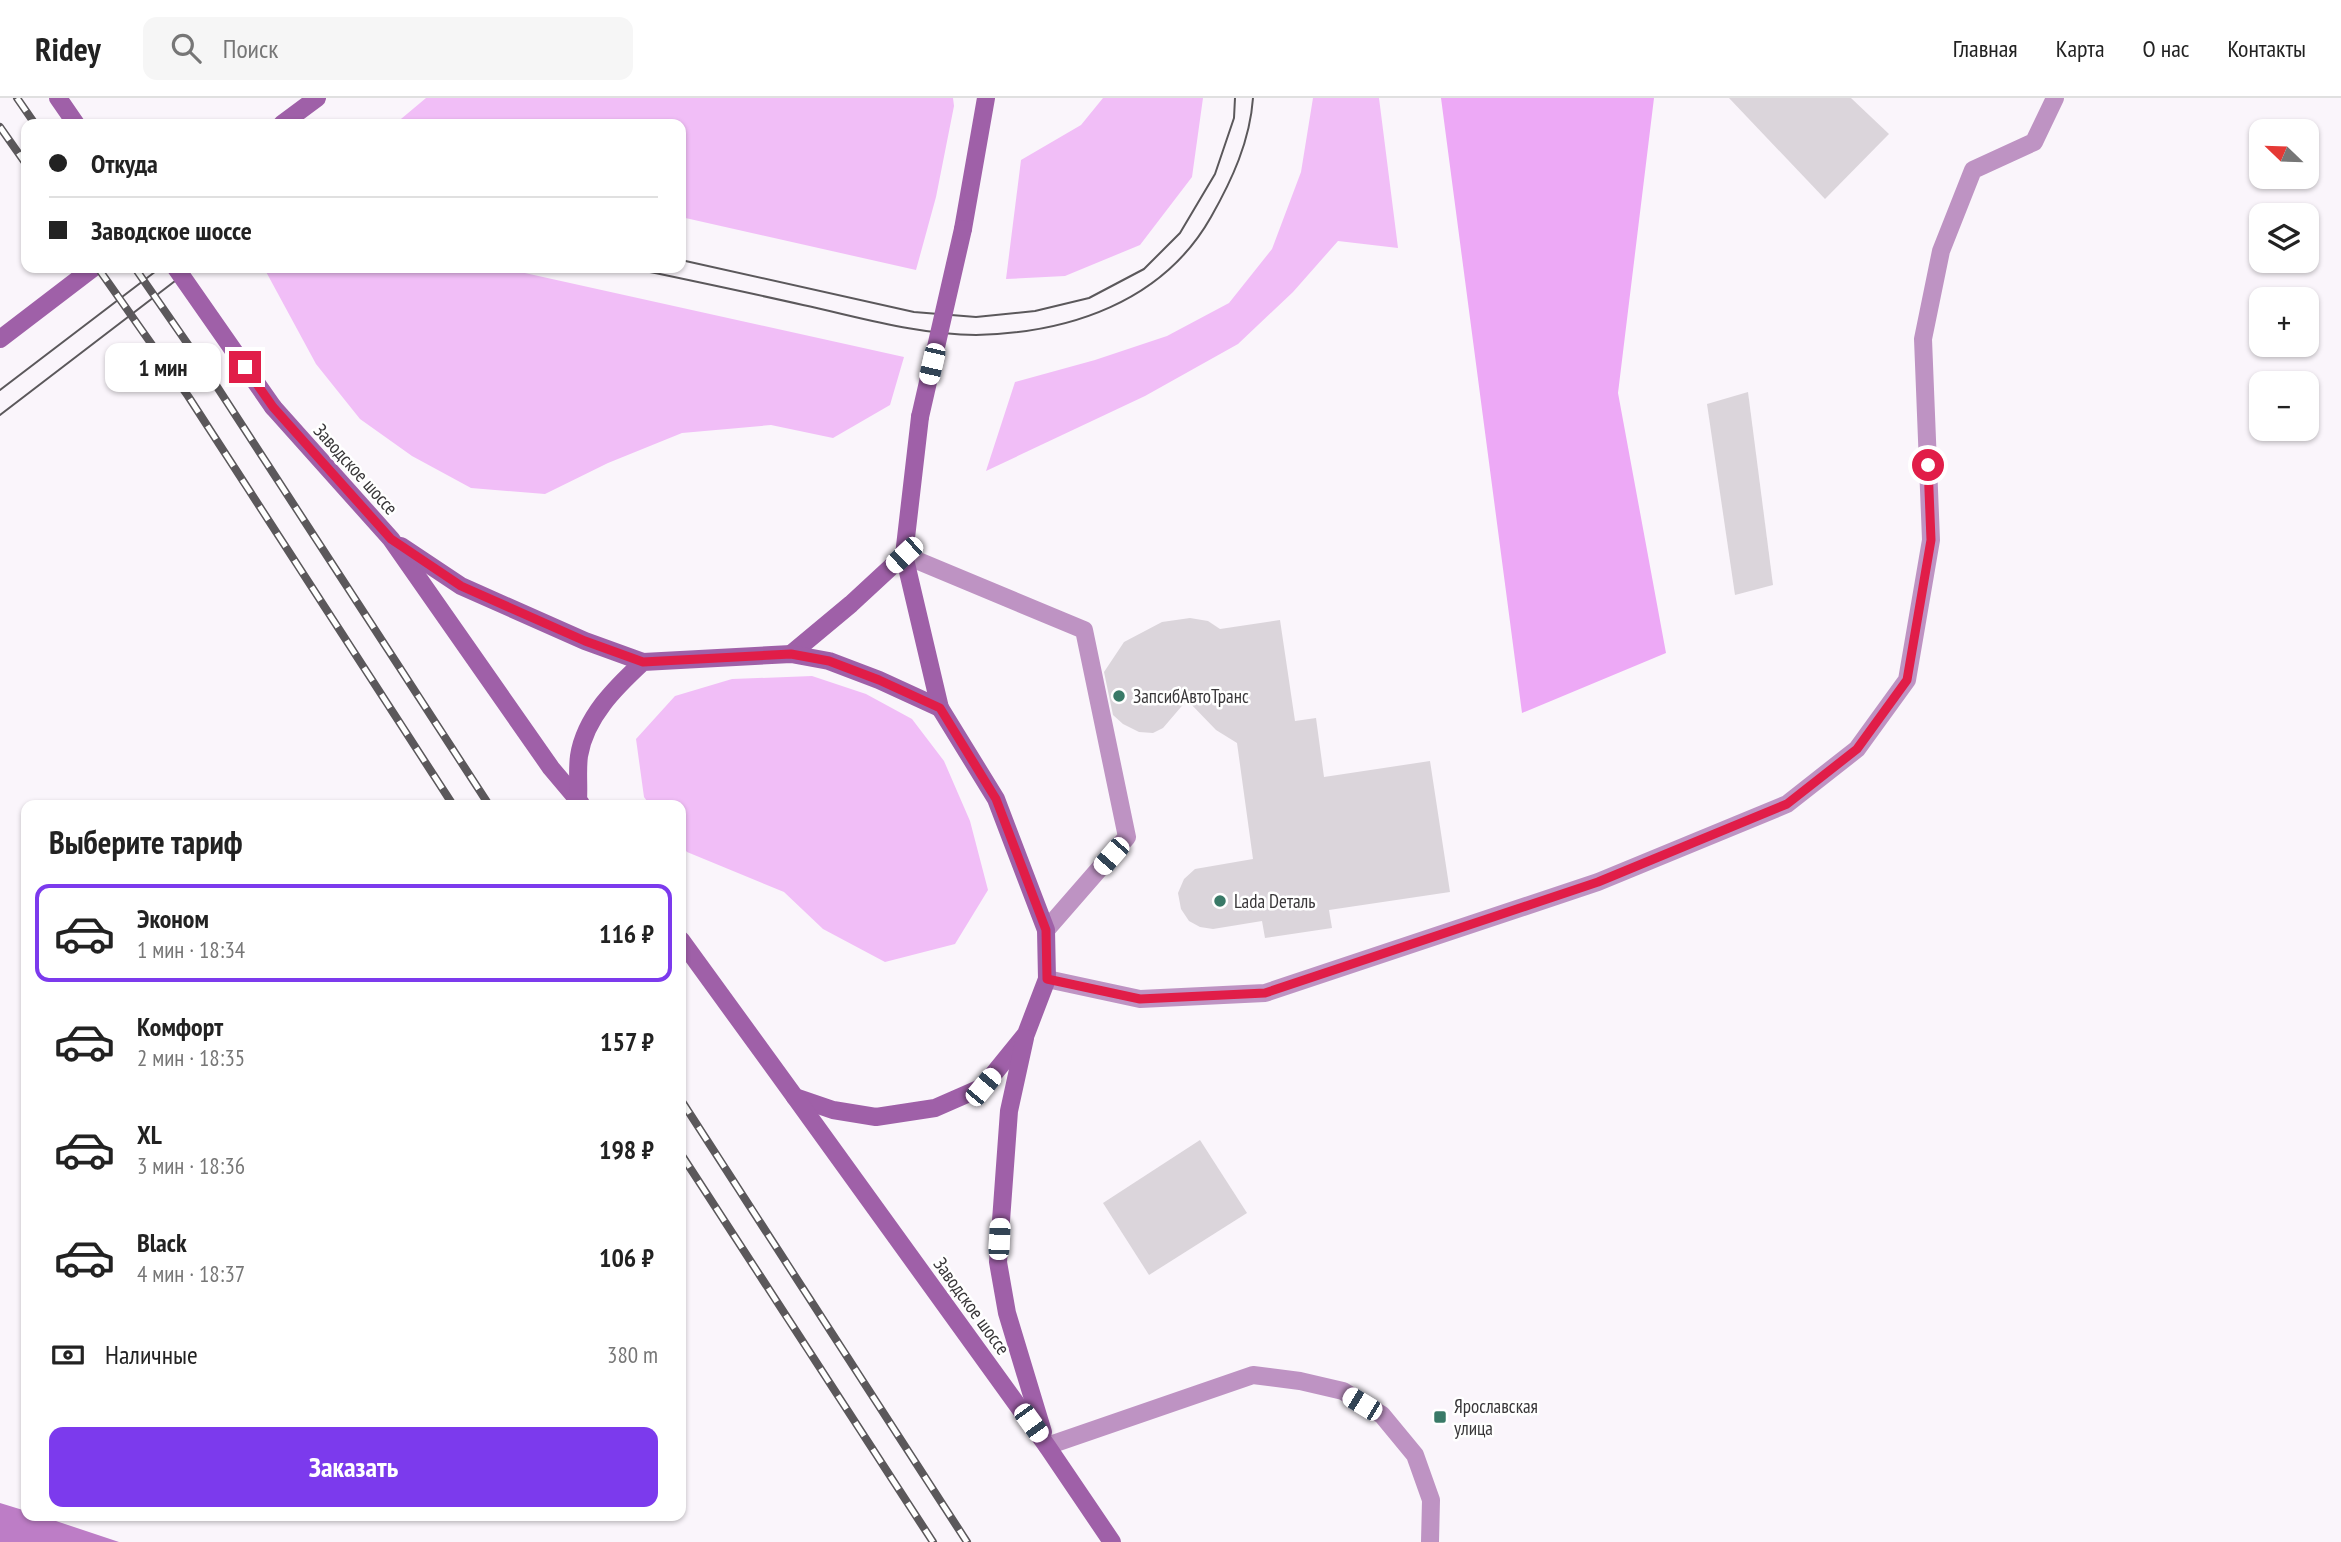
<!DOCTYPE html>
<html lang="ru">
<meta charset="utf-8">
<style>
body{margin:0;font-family:"PT Sans Narrow",sans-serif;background:#f6f6f6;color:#222;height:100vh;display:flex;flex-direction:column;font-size:26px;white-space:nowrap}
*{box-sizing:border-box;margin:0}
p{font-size:23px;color:#767676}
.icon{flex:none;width:38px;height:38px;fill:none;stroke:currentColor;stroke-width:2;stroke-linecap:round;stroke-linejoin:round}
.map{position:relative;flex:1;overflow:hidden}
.details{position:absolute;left:21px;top:702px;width:665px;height:721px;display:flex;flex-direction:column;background:#fff;border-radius:14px;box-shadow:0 2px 5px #0004}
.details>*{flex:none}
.top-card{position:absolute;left:21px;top:21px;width:665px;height:154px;border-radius:14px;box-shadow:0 2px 5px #0004;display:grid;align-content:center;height:154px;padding:0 28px;background:#fff}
.needle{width:46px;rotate:293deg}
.tools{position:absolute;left:2249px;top:21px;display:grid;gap:14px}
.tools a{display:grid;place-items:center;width:70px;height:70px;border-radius:14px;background:#fff;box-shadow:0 2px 5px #0004;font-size:35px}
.end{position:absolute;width:32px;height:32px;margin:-16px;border:9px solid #e11d48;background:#fff;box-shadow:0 0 0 4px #fff}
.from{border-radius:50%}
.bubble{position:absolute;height:49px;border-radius:14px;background:#fff;box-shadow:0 2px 5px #0004;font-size:23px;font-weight:700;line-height:49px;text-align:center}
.car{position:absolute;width:21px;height:42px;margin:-21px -10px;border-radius:9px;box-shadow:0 0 5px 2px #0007;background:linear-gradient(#fff 24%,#345 0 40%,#fff 0 76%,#345 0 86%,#fff 0)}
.top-card b{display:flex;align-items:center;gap:24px;height:66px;font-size:26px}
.top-card b+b{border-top:2px solid #e0e0e0}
.top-card i{width:18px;height:18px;background:#222}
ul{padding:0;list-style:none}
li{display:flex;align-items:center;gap:21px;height:98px;margin:0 14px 10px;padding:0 14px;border:4px solid transparent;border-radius:14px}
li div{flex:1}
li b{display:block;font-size:26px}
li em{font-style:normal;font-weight:700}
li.current{border-color:#7c3aed}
li>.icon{width:63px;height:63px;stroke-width:1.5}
h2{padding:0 28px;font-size:32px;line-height:84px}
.pay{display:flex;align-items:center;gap:18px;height:77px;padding:0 28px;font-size:26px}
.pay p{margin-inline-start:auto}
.button{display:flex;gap:14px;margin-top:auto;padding:14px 28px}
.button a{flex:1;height:80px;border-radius:14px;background:#7c3aed;color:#fff;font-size:28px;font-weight:700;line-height:80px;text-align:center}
header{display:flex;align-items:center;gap:42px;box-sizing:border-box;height:98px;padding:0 35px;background:#fff;border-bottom:2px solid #e0e0e0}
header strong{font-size:33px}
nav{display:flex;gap:38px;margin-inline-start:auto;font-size:24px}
.search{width:490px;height:63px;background:#f6f6f6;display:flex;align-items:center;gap:18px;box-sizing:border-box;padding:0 24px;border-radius:14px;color:#767676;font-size:26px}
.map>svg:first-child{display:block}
.green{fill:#f1bef7}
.forest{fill:#eda9f6}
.water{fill:#bd7dc6}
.building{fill:#dbd5db}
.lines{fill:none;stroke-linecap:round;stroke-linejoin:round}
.lane{stroke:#be93c3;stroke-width:18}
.secondary{stroke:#9f60a8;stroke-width:18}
.tram{stroke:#5b585b;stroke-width:2}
.rail-casing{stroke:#5b585b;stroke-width:8}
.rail{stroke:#fff;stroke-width:5;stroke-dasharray:16;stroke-linecap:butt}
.secondary-bridge{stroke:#9f60a8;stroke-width:18}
.route{stroke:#e11d48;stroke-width:9}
.poi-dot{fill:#397967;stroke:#fff;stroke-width:2.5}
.labels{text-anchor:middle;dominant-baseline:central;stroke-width:5;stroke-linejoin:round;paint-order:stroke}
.street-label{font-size:19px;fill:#393739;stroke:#fff}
.poi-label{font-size:19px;fill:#393739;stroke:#fff;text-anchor:start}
</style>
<header>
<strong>Ridey</strong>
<div class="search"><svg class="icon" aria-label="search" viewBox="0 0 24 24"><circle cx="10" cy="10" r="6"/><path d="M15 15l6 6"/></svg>Поиск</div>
<nav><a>Главная</a><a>Карта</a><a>О нас</a><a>Контакты</a></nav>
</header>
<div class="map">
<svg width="2341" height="1444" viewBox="0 0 2341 1444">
<rect width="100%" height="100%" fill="#faf5fb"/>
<!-- green -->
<g class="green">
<polygon points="426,0 953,0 954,8 936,99 916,172 681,119 681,26 395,26"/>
<polygon points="1103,0 1203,0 1192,79 1140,147 1065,178 1006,181 1021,62 1081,27"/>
<polygon points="1313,0 1379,0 1398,150 1338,143 1293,194 1238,246 1145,298 986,373 1015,284 1095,262 1167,238 1229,205 1272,151 1301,74"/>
<polygon points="264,170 502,170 904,259 890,307 833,340 771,327 682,335 608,365 545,396 471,390 412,358 360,321 316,266"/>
<polygon points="812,578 866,596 912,621 944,663 970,723 988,792 955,846 885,864 823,831 784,794 687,754 681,746 681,707 650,707 644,699 636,641 675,598 732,581"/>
</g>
<!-- forest -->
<polygon class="forest" points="1441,0 1654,0 1618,295 1666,555 1522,615"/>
<!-- water -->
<polygon class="water" points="0,1405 26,1413 26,1418 41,1418 119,1444 0,1444"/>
<!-- building -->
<g class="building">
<polygon points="1729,0 1851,0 1889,36 1825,101"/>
<polygon points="1748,294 1773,487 1735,497 1707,306"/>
<polygon points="1190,520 1208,523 1220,531 1280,522 1295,623 1316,620 1324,679 1430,663 1450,794 1329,812 1332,830 1265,840 1262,823 1213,831 1200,829 1189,823 1181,811 1178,795 1184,781 1195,771 1253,761 1237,645 1216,632 1187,602 1163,630 1153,635 1139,634 1123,626 1113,617 1104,574 1124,544 1162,524"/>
<polygon points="1200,1042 1247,1115 1149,1177 1103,1105"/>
</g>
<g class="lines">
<!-- lane -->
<g class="lane">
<polyline points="904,457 1084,532 1127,739 1046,832"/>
<polyline points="1047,881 1140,901 1265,895 1598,784 1787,706 1857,651 1907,582 1931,442 1923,241 1941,153 1973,72 2034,44 2055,0"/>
<polyline points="1047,1348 1253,1277 1300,1283 1343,1293 1382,1317 1415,1357 1431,1402 1430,1444"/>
</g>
<!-- secondary -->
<g class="secondary">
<polyline points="58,0 76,26"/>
<polyline points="282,26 317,0"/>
<polyline points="963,131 986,0"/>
<polyline points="0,241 93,170"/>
<polyline points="273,309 391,441 551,670 578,702"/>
<polyline points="401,448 461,488 585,543 643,564"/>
<polyline points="791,556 851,506 904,457"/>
<path d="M581,706L578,702C579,688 577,672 579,658C585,619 616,589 643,564L791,556L829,563L879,582L940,610"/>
<polyline points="681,842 795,999 833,1012 876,1019 935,1010 983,989 1026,936 1047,881 1046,832 996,701 940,610 904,457 920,319"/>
<polyline points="1025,940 1009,1013 998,1164 1007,1215 1043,1334"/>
<polyline points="795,999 1047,1348 1112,1444"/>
</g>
<!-- tram -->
<g class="tram">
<polyline points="681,162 914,214 976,219 1035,213 1089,200 1144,171 1180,135 1215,76 1234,20 1235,0"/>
<path d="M631,170C688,182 746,194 803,207C859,219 918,237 976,237C1069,235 1163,204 1211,119C1232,82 1250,43 1253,0"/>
<polyline points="0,292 160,170"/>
<polyline points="0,317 192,170"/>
</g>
<defs>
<g id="rail">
<polyline points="17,0 35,26"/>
<polyline points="0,29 26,66"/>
<polyline points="98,170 188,298 453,707"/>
<polyline points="135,170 212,281 489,707"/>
<polyline points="681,1002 967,1444"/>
<polyline points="681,1056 933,1444"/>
</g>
</defs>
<!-- rail casing -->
<use href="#rail" class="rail-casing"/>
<!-- rail -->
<use href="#rail" class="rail"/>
<!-- secondary-bridge -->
<g class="secondary-bridge">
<polyline points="176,170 273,309"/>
<polyline points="920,319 963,131"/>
</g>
</g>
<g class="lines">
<!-- route -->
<polyline class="route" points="245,269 273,309 391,441 461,488 585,543 643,564 791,556 829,563 879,582 940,610 996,701 1046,832 1047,881 1140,901 1265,895 1598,784 1787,706 1857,651 1907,582 1931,442 1928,367"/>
</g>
<!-- markers -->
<g class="poi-dot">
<circle cx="1119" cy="598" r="7"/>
<circle cx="1220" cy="803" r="7"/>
<rect x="1433" y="1312" width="14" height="14" rx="3.5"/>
</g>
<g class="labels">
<!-- street labels -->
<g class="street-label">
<text transform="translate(356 371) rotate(48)">Заводское шоссе</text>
<text transform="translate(972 1208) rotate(54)">Заводское шоссе</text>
</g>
<!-- poi labels -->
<g class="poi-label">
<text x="1133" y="598">ЗапсибАвтоТранс</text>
<text x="1234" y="803">Lada Dеталь</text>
<text x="1454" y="1308">Ярославская<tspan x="1454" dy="22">улица</tspan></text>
</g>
</g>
</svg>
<div class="tools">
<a><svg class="needle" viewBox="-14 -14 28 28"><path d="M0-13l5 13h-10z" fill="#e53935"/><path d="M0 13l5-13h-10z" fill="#767676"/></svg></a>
<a><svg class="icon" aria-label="layers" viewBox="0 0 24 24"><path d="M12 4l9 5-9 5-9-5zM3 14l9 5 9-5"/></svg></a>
<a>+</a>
<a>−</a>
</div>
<i class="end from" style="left:1928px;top:367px"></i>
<i class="end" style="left:245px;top:269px"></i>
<div class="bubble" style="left:105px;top:245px;width:116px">1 мин</div>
<i class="car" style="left:932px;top:266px;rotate:193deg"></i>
<i class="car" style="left:904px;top:457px;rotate:227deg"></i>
<i class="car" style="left:1111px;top:758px;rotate:221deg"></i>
<i class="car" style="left:983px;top:989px;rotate:40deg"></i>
<i class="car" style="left:999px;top:1141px;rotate:3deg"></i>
<i class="car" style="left:1362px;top:1306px;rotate:301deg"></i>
<i class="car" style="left:1031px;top:1325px;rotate:144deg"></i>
<div class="top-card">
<b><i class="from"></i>Откуда</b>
<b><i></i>Заводское шоссе</b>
</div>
<section class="details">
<h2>Выберите тариф</h2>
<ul>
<li class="current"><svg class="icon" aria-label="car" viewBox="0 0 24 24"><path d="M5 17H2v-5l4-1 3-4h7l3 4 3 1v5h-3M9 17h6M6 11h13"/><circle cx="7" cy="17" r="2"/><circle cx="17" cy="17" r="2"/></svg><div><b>Эконом</b><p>1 мин · 18:34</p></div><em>116 ₽</em></li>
<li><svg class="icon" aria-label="car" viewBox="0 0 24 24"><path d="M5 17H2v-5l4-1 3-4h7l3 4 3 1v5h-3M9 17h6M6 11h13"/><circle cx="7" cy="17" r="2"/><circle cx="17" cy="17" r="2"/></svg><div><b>Комфорт</b><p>2 мин · 18:35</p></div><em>157 ₽</em></li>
<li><svg class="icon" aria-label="car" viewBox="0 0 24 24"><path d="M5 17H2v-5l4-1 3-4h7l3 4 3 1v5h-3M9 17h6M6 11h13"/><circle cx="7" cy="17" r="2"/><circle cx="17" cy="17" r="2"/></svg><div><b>XL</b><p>3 мин · 18:36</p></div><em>198 ₽</em></li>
<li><svg class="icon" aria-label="car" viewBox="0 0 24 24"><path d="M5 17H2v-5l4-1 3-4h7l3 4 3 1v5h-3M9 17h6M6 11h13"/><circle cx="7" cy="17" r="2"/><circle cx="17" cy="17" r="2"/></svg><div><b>Black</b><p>4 мин · 18:37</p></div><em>106 ₽</em></li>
</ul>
<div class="pay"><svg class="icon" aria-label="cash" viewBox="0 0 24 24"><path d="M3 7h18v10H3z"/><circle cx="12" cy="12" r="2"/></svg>Наличные<p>380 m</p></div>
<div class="button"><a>Заказать</a></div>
</section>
</div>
